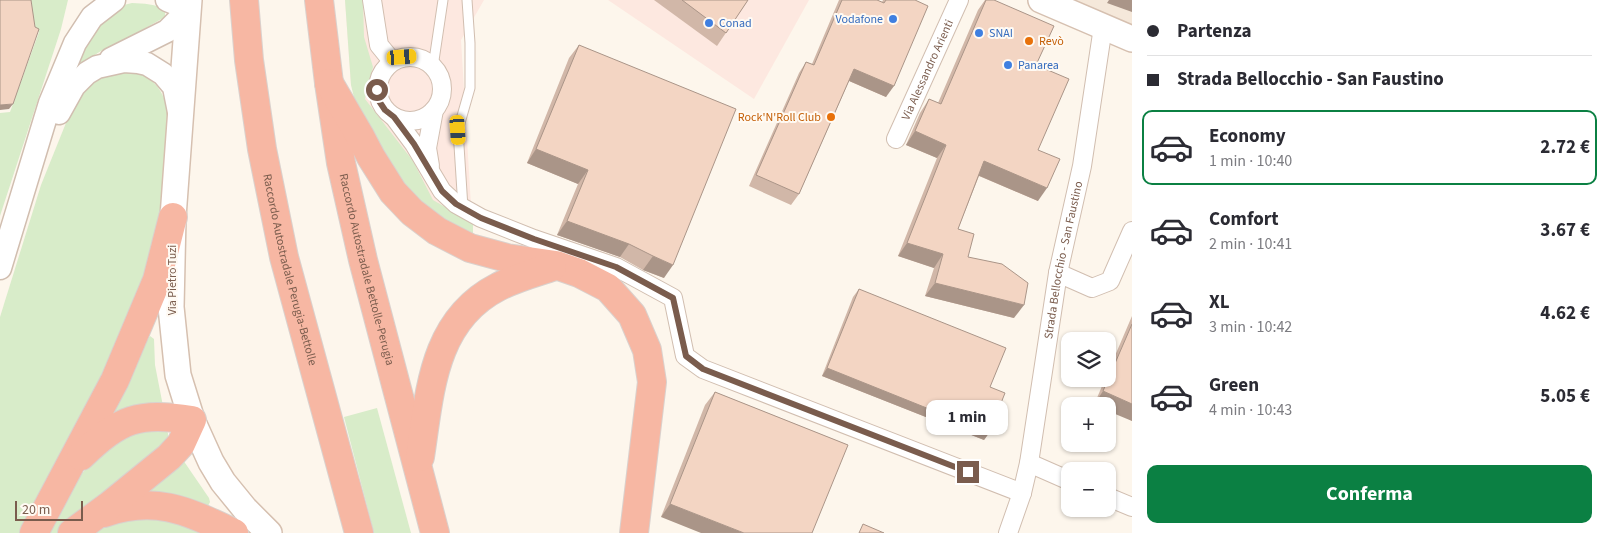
<!DOCTYPE html>
<html lang="it">
<meta charset="utf-8">
<style>
body{margin:0;font-family:"Source Sans 3",sans-serif;background:#f7f7f7;color:#2b2b33;height:100vh;display:flex;flex-direction:column;font-size:19px;white-space:nowrap}
*{box-sizing:border-box;margin:0}
p{font-size:16px;color:#7c7c81}
.icon{flex:none;width:28px;height:28px;fill:none;stroke:currentColor;stroke-width:2;stroke-linecap:round;stroke-linejoin:round}
.map{position:relative;flex:1;overflow:hidden}
.sheet{display:flex;flex-direction:column;background:#fff;width:475px}
.sheet>*{flex:none}
.top-card{display:grid;align-content:center;height:110px;padding:0 15px;background:#fff}
.fabs{position:absolute;left:1061px;top:332px;display:grid;gap:10px}
.fabs a{display:grid;place-items:center;width:55px;height:55px;border-radius:10px;background:#fff;box-shadow:0 1px 4px #0004;font-size:25px}
.scale{position:absolute;left:15px;bottom:12px;width:68px;box-sizing:border-box;padding-left:5px;border:2px solid #7a5c4d;border-top:0;font-size:14px;line-height:18px;white-space:nowrap;color:#7a5c4d;-webkit-text-stroke:4px #fffaf3;paint-order:stroke}
.end{position:absolute;width:22px;height:22px;margin:-11px;border:6px solid #7a5c4d;background:#fff;box-shadow:0 0 0 2px #fff}
.from{border-radius:50%}
.bubble{position:absolute;height:35px;border-radius:10px;background:#fff;box-shadow:0 1px 4px #0004;font-size:16px;font-weight:700;line-height:35px;text-align:center}
.car{position:absolute;width:15px;height:30px;margin:-15px -8px;border-radius:6px;box-shadow:0 0 4px 1px #0007;background:linear-gradient(#f5c518 24%,#345 0 40%,#f5c518 0 76%,#345 0 86%,#f5c518 0)}
.top-card b{display:flex;align-items:center;gap:18px;height:48px;font-size:19px}
.top-card b+b{border-top:1px solid #e1e1e2}
.top-card i{width:12px;height:12px;background:#2b2b33}
ul{padding:0;list-style:none}
li{display:flex;align-items:center;gap:15px;height:75px;margin:0 10px 8px;padding:0 5px;border:2px solid transparent;border-radius:10px}
li div{flex:1}
li b{display:block;font-size:19px}
li em{font-style:normal;font-weight:700}
li.current{border-color:#0b8043}
li>.icon{width:45px;height:45px;stroke-width:1.5}
.action{display:flex;gap:10px;margin-top:auto;padding:10px 15px}
.action a{flex:1;height:58px;border-radius:10px;background:#0b8043;color:#fff;font-size:20px;font-weight:700;line-height:58px;text-align:center}
main{display:flex;flex:1;min-height:0}
.map>svg:first-child{display:block}
.residential{fill:#f5e8da}
.commercial{fill:#fde8e0}
.green{fill:#d8ecc9}
.lines{fill:none;stroke-linecap:round;stroke-linejoin:round}
.service-casing{stroke:#d1beb0;stroke-width:11}
.minor-casing{stroke:#d1beb0;stroke-width:20}
.tertiary-casing{stroke:#d1beb0;stroke-width:25}
.secondary-casing{stroke:#d6c0b0;stroke-width:28}
.motorway-casing{stroke:#dad1cd;stroke-width:30}
.service{stroke:#fff;stroke-width:9}
.minor{stroke:#fff;stroke-width:18}
.tertiary{stroke:#fff;stroke-width:22}
.secondary{stroke:#fff;stroke-width:25}
.motorway{stroke:#f7b7a3;stroke-width:28}
.wall{fill:#d1b7a8}
.shaded-wall{fill:#aa9588}
.building{fill:#f3d5c3;stroke:#aa9588}
.route{stroke:#7a5c4d;stroke-width:6}
.shop-dot{fill:#3f7fe0;stroke:#fffaf3;stroke-width:2}
.food-dot{fill:#e8710a;stroke:#fffaf3;stroke-width:2}
.labels{text-anchor:middle;dominant-baseline:central;stroke-width:4;stroke-linejoin:round;paint-order:stroke}
.shop-label{font-size:12px;fill:#366cbe;stroke:#fffaf3;text-anchor:start}
.food-label{font-size:12px;fill:#c56008;stroke:#fffaf3;text-anchor:start}
.street-label{font-size:12px;fill:#7a5c4d;stroke:#fffaf3}
</style>
<main>
<div class="map">
<svg width="1132" height="533" viewBox="0 0 1132 533">
<rect width="100%" height="100%" fill="#fdf6ec"/>
<!-- residential -->
<polygon class="residential" points="1041,0 1132,0 1132,40"/>
<!-- commercial -->
<g class="commercial">
<polygon points="345,0 484,0 461,40 473,238 427,214 351,85"/>
<polygon points="608,0 809,0 754,99"/>
</g>
<!-- green -->
<g class="green">
<polygon points="30,0 68,0 61,29 0,216 0,113 10,112 39,32 33,30"/>
<polygon points="345,0 363,0 364,37 373,67 365,99 413,161 433,200 473,223 473,238 427,214 384,160 359,118 351,85"/>
<path d="M132,3C143,4 157,3 165,11V17L119,43L101,51L85,61L73,74L78,46L116,7Z"/>
<path d="M135,71C158,82 165,92 168,118L160,229L130,328L24,533H0V317L41,185L76,98L99,75Z"/>
<polygon points="150,336 154,339 155,365 163,406 111,420 110,414 146,342"/>
<polygon points="377,408 411,533 374,533 344,417"/>
<polygon points="166,430 168,433 168,440 57,533 45,533 66,496 80,476 96,457 132,431"/>
<polygon points="183,460 209,498 210,502 208,506 149,494 147,489"/>
<polygon points="147,515 212,533 89,533 101,527"/>
</g>
<g class="lines">
<defs>
<g id="service">
<polyline points="433,67 443,0"/>
<polyline points="463,208 458,130 470,88 470,43 467,0"/>
</g>
<g id="minor">
<polyline points="372,0 379,45 392,61"/>
<circle cx="410" cy="89" r="32"/>
<polyline points="394,117 414,144 442,191 456,204 481,218 534,239 616,267 673,298 685,356 703,369 1022,493"/>
<path id="s1" d="M896,139L959,0"/>
<polyline points="430,166 427,148 434,110"/>
<polyline points="1058,273 1092,288 1110,281 1132,231"/>
<polyline points="1029,463 1070,481"/>
<polyline points="1108,497 1132,507"/>
<path id="s2" d="M1008,533L1022,493L1029,463L1058,273L1082,166L1103,27"/>
</g>
<g id="tertiary">
<polyline points="111,59 167,31 189,9 167,0"/>
<polyline points="59,113 74,86 87,73 97,67 124,61 138,62 147,64 163,74 174,87 179,112"/>
<polyline points="0,268 50,103 75,43 92,17 114,0"/>
</g>
<g id="secondary">
<polyline points="189,0 173,217 171,307 178,375 192,420 211,462 223,482 245,509 269,533"/>
<polyline points="1041,0 1132,39"/>
</g>
<g id="motorway">
<path id="s3" d="M244,0L249,60L262,149L284,257L359,533"/>
<path id="s4" d="M319,0L329,83L341,163L363,260L435,533"/>
<polyline points="329,83 360,136 371,157 393,192 412,212 437,231 470,248 507,258 556,265 579,273 608,288 632,315 647,350 652,382 634,533"/>
<path d="M420,457C430,393 432,321 498,287C515,278 534,273 552,267"/>
<path d="M104,513C156,495 187,511 234,533"/>
<polyline points="34,533 115,380 157,280 173,217"/>
<path d="M72,533L110,505L169,457L181,444L192,420C138,412 121,418 81,456"/>
</g>
</defs>
<!-- service casing -->
<use href="#service" class="service-casing"/>
<!-- minor casing -->
<use href="#minor" class="minor-casing"/>
<!-- tertiary casing -->
<use href="#tertiary" class="tertiary-casing"/>
<!-- secondary casing -->
<use href="#secondary" class="secondary-casing"/>
<!-- motorway casing -->
<use href="#motorway" class="motorway-casing"/>
<!-- service -->
<use href="#service" class="service"/>
<!-- minor -->
<use href="#minor" class="minor"/>
<!-- tertiary -->
<use href="#tertiary" class="tertiary"/>
<!-- secondary -->
<use href="#secondary" class="secondary"/>
<!-- motorway -->
<use href="#motorway" class="motorway"/>
</g>
<!-- wall -->
<g class="wall">
<polygon points="654,0 748,0 717,46"/>
<polygon points="839,0 877,0 882,2 883,0 915,0 886,97 849,81 799,194 791,205 749,186 799,73 806,62 812,64"/>
<polygon points="985,0 994,0 1036,65 1038,150 1038,201 979,176 958,229 968,257 1014,318 925,296 934,268 898,256 937,158 906,145 920,113 929,99 938,103 978,10"/>
<polygon points="579,45 664,278 643,270 620,257 557,235 578,184 527,163 569,58"/>
<polygon points="859,289 990,387 989,433 984,440 822,376 853,297"/>
<polygon points="1132,316 1132,421 1108,406 1097,406 1094,405 1105,379 1108,379 1108,372"/>
<polygon points="715,392 848,445 661,517 705,405"/>
</g>
<!-- shaded-wall -->
<g class="shaded-wall">
<polygon points="1109,0 1132,0 1132,12 1107,3"/>
<polygon points="854,69 894,86 886,97 847,80"/>
<polygon points="13,104 9,109 0,110 0,105"/>
<polygon points="915,131 946,145 937,158 906,145"/>
<polygon points="536,149 588,170 578,184 527,163"/>
<polygon points="984,161 1047,188 1038,201 975,174"/>
<polygon points="567,221 629,244 620,257 557,235"/>
<polygon points="907,243 943,254 934,268 898,256"/>
<polygon points="653,256 673,265 664,278 643,270"/>
<polygon points="935,283 1024,305 1014,318 925,296"/>
<polygon points="827,368 989,433 984,440 822,376"/>
<polygon points="1103,391 1132,404 1132,421 1108,411 1108,406 1097,406 1094,405"/>
<polygon points="670,504 744,533 701,533 661,517"/>
</g>
<!-- building -->
<g class="building">
<polygon points="0,0 31,0 35,27 39,29 13,104 0,105"/>
<polygon points="682,0 748,0 726,33"/>
<polygon points="842,0 877,0 884,3 886,0 915,0 928,6 894,86 854,69 799,194 756,175 806,62 814,65"/>
<polygon points="986,0 994,0 1054,26 1036,65 1069,79 1038,150 1060,159 1047,188 984,161 958,229 974,234 968,257 1002,264 1028,283 1024,305 935,283 943,254 907,243 946,145 915,131 929,99 941,104"/>
<polygon points="579,45 736,109 673,265 653,256 629,244 567,221 588,170 536,149"/>
<polygon points="859,289 1006,348 990,387 1005,393 989,433 827,368"/>
<polygon points="1132,324 1132,404 1103,391"/>
<polygon points="715,392 848,445 812,533 744,533 670,504"/>
<polygon points="863,524 884,533 859,533"/>
</g>
<g class="lines">
<!-- route -->
<polyline class="route" points="377,90 379,101 385,110 394,117 414,144 442,191 456,204 481,218 534,239 616,267 673,298 686,356 703,369 968,472"/>
</g>
<!-- markers -->
<g class="shop-dot">
<circle cx="893" cy="19" r="5"/>
<circle cx="709" cy="23" r="5"/>
<circle cx="979" cy="33" r="5"/>
<circle cx="1008" cy="65" r="5"/>
</g>
<g class="food-dot">
<circle cx="1029" cy="41" r="5"/>
<circle cx="831" cy="117" r="5"/>
</g>
<g class="labels">
<!-- shop labels -->
<g class="shop-label">
<text x="883" y="19" text-anchor="end">Vodafone</text>
<text x="719" y="23">Conad</text>
<text x="989" y="33">SNAI</text>
<text x="1018" y="65">Panarea</text>
</g>
<!-- food labels -->
<g class="food-label">
<text x="1039" y="41">Revò</text>
<text x="821" y="117" text-anchor="end">Rock'N'Roll Club</text>
</g>
<!-- street labels -->
<g class="street-label">
<text stroke="none"><textPath href="#s1" startOffset="76">Via Alessandro Arienti</textPath></text>
<text stroke="none"><textPath href="#s2" startOffset="279">Strada Bellocchio - San Faustino</textPath></text>
<text stroke="none"><textPath href="#s3" startOffset="274">Raccordo Autostradale Perugia-Bettolle</textPath></text>
<text stroke="none"><textPath href="#s4" startOffset="274">Raccordo Autostradale Bettolle-Perugia</textPath></text>
<text transform="translate(172 280) rotate(-90)">Via Pietro Tuzi</text>
</g>
</g>
</svg>
<div class="fabs">
<a><svg class="icon" aria-label="layers" viewBox="0 0 24 24"><path d="M12 4l9 5-9 5-9-5zM3 14l9 5 9-5"/></svg></a>
<a>+</a>
<a>−</a>
</div>
<div class="scale">20 m</div>
<i class="end from" style="left:377px;top:90px"></i>
<i class="end" style="left:968px;top:472px"></i>
<div class="bubble" style="left:926px;top:400px;width:82px">1 min</div>
<i class="car" style="left:402px;top:57px;rotate:86deg"></i>
<i class="car" style="left:458px;top:130px;rotate:176deg"></i>
</div>
<section class="sheet">
<div class="top-card">
<b><i class="from"></i>Partenza</b>
<b><i></i>Strada Bellocchio - San Faustino</b>
</div>
<ul>
<li class="current"><svg class="icon" aria-label="car" viewBox="0 0 24 24"><path d="M5 17H2v-5l4-1 3-4h7l3 4 3 1v5h-3M9 17h6M6 11h13"/><circle cx="7" cy="17" r="2"/><circle cx="17" cy="17" r="2"/></svg><div><b>Economy</b><p>1 min · 10:40</p></div><em>2.72 €</em></li>
<li><svg class="icon" aria-label="car" viewBox="0 0 24 24"><path d="M5 17H2v-5l4-1 3-4h7l3 4 3 1v5h-3M9 17h6M6 11h13"/><circle cx="7" cy="17" r="2"/><circle cx="17" cy="17" r="2"/></svg><div><b>Comfort</b><p>2 min · 10:41</p></div><em>3.67 €</em></li>
<li><svg class="icon" aria-label="car" viewBox="0 0 24 24"><path d="M5 17H2v-5l4-1 3-4h7l3 4 3 1v5h-3M9 17h6M6 11h13"/><circle cx="7" cy="17" r="2"/><circle cx="17" cy="17" r="2"/></svg><div><b>XL</b><p>3 min · 10:42</p></div><em>4.62 €</em></li>
<li><svg class="icon" aria-label="car" viewBox="0 0 24 24"><path d="M5 17H2v-5l4-1 3-4h7l3 4 3 1v5h-3M9 17h6M6 11h13"/><circle cx="7" cy="17" r="2"/><circle cx="17" cy="17" r="2"/></svg><div><b>Green</b><p>4 min · 10:43</p></div><em>5.05 €</em></li>
</ul>
<div class="action"><a>Conferma</a></div>
</section>
</main>
